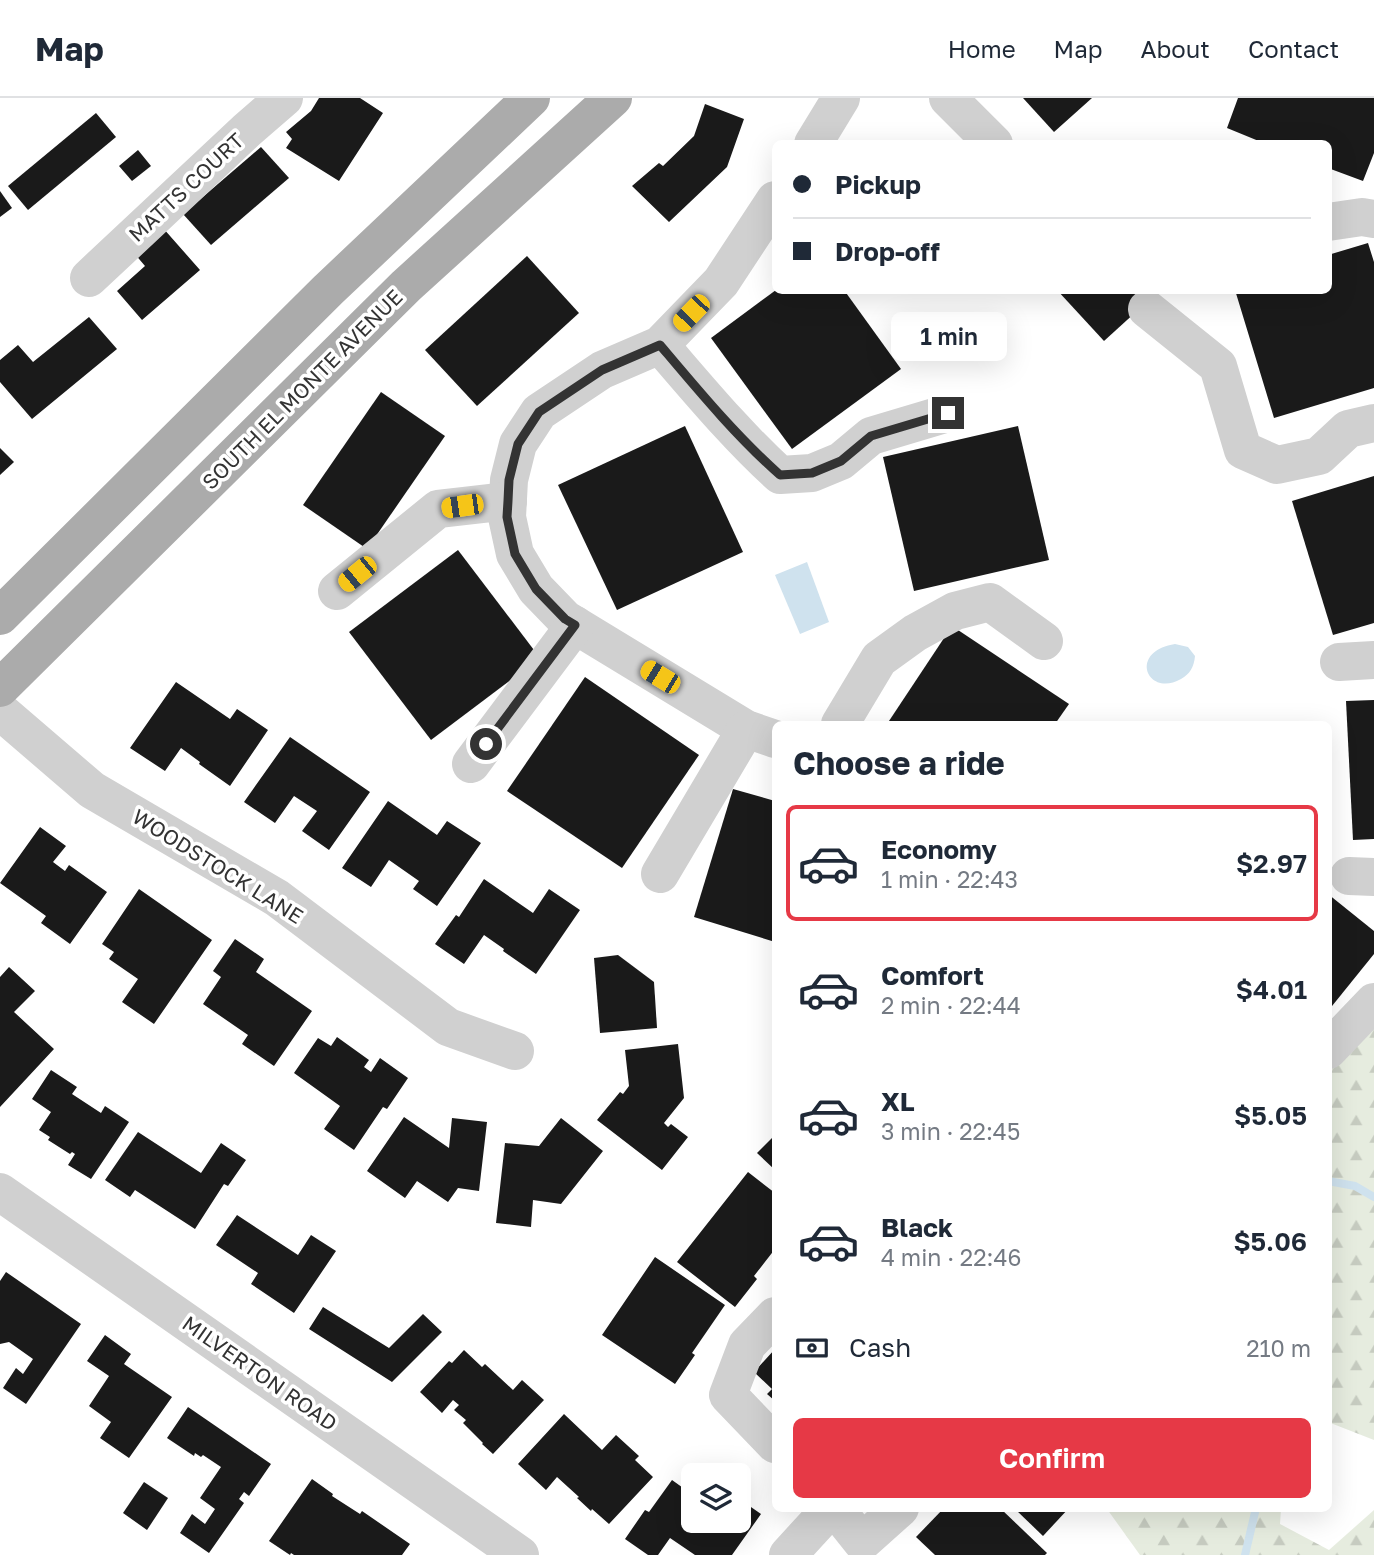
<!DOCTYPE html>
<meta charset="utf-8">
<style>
body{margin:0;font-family:"Golos Text",sans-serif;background:#f6f6f7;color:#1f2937;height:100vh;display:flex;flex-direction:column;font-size:26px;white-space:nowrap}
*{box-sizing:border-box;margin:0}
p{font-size:23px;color:#747a83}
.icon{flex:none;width:38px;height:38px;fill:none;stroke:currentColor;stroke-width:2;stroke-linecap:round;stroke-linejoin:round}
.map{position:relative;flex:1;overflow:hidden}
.details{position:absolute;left:772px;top:623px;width:560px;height:791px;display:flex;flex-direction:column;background:#fff;border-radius:10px;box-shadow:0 7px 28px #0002}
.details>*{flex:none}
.hud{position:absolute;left:772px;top:42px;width:560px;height:154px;border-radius:10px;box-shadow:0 7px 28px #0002;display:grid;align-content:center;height:154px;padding:0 21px;background:#fff}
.tools{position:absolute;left:681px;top:1365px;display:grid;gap:14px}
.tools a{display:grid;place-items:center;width:70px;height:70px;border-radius:10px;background:#fff;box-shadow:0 7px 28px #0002;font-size:35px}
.end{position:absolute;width:32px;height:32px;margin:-16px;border:9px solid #333;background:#fff;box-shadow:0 0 0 4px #fff}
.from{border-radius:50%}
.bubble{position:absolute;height:49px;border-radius:10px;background:#fff;box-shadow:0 7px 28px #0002;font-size:23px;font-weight:600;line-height:49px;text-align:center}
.car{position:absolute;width:21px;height:42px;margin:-21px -10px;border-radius:9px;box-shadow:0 0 5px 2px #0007;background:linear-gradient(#f5c518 24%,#345 0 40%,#f5c518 0 76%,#345 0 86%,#f5c518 0)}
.hud b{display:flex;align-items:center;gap:24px;height:66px;font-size:26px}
.hud b+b{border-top:2px solid #e0e1e3}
.hud i{width:18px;height:18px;background:#1f2937}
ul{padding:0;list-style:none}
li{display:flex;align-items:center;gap:21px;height:116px;margin:0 14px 10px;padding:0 7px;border:4px solid transparent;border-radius:10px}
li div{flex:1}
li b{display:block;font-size:26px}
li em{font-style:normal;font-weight:600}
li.selected{border-color:#e63946}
li>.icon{width:63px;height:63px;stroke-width:1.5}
h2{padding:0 21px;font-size:32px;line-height:84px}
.pay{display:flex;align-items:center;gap:18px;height:77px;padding:0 21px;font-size:26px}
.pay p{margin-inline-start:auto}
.action{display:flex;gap:14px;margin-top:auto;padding:14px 21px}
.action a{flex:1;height:80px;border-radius:10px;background:#e63946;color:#fff;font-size:28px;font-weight:600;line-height:80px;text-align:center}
header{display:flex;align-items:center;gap:42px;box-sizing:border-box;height:98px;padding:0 35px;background:#fff;border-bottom:2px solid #e0e1e3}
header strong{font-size:33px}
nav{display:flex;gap:38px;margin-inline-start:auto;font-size:24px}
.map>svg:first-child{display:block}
.forest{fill:url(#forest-firs)}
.water{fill:#cfe2ee}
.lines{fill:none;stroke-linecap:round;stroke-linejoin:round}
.stream{stroke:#cfe2ee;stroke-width:8}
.building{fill:#1a1a1a}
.minor{stroke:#d0d0d0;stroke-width:38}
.major{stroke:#ababab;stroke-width:38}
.route{stroke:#333;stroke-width:9}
.labels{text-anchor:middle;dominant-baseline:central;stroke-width:7;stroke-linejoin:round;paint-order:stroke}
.street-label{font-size:21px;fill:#333;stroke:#fff}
</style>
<header>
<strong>Map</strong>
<nav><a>Home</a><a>Map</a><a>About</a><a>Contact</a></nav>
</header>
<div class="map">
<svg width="1374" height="1457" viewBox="0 0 1374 1457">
<defs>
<pattern id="forest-firs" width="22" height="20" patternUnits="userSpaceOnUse" patternTransform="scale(1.75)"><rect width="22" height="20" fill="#e6ecdf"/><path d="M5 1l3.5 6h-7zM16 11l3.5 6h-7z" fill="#c6cbc0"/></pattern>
</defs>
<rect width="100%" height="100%" fill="#fff"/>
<!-- forest -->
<g class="forest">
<polygon points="1374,896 1374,1342 1328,1324 1328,937"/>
<polygon points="1107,1411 1281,1411 1280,1426 1329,1452 1374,1412 1374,1457 1140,1457"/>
</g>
<!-- water -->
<g class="water">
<polygon points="807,464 829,524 800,536 775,477"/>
<path d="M1175,546L1188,549L1195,558C1194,569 1190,576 1181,581C1148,600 1127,554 1175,546Z"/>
</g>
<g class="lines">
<!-- stream -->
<g class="stream">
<polyline points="1328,1083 1355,1088 1374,1099"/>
<polyline points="1245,1457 1256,1410"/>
</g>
</g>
<!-- building -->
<g class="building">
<polygon points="319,0 360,0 383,15 339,83 286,50 292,41 286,34 311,13"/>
<polygon points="1023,0 1092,0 1054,34"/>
<polygon points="1238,0 1374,0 1374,55 1363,83 1328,70 1328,46 1266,46 1227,30"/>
<polygon points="705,6 744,21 727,69 669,124 632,88 659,65 663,68 694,38"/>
<polygon points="96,15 116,39 28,112 8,88"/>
<polygon points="261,49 289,80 211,147 183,116"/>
<polygon points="138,52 151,68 132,83 119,68"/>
<polygon points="0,93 12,110 0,119"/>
<polygon points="163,130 200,172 142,222 117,193 145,168 134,155"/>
<polygon points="1368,145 1374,164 1374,290 1274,320 1235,192 1328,192 1328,157"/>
<polygon points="527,158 579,215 477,308 425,252"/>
<polygon points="776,192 844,192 901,271 792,351 711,240"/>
<polygon points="1057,192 1160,192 1104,243"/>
<polygon points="89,219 117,251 32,321 0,284 0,262 18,247 33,264"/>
<polygon points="381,294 445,338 367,451 303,407"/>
<polygon points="685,328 743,454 617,512 558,387"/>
<polygon points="1018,328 1049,462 914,493 883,359"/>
<polygon points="0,350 14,364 0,377"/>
<polygon points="1374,378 1374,525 1333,537 1292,403"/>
<polygon points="458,452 540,560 431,642 349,534"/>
<polygon points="952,528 1069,606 1055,626 887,626"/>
<polygon points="585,579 699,657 622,770 507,693"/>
<polygon points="176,584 230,621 237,611 268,632 230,688 199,666 200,664 181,650 165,673 130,650"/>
<polygon points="1374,602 1374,741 1353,742 1346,603"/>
<polygon points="290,639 370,694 329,752 302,733 317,713 294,698 275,725 244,704"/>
<polygon points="733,691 775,703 775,844 694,819"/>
<polygon points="388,703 437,737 447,723 481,745 437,808 413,791 419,783 389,762 371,789 342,770"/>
<polygon points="40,729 66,748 53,764 65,773 69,767 107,794 70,846 41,825 46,818 0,785"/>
<polygon points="484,781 533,815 549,791 580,812 536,876 503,853 504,851 484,837 464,866 435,846 456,817 459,819"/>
<polygon points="139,791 212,842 154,926 122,904 138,881 109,861 114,854 102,846"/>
<polygon points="1328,796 1374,833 1374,856 1328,913"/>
<polygon points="235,841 264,861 256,874 312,913 274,968 242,946 248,937 203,906 221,879 213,873"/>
<polygon points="618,857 654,884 657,930 600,935 594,860"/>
<polygon points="9,869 35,893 14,914 54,951 0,1009 0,879"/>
<polygon points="337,939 369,962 364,969 371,974 380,960 408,980 387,1011 383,1009 354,1052 324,1031 340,1008 294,975 318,940 331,948"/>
<polygon points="678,946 684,1000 664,1025 668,1029 671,1026 688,1039 662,1072 597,1022 620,994 623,996 629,988 625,952"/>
<polygon points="51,972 77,989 72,996 101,1015 105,1008 129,1024 91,1081 68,1067 75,1056 72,1054 70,1056 48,1042 50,1039 39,1032 51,1014 32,1001"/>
<polygon points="404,1019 449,1050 452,1020 487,1024 479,1093 458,1090 448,1104 417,1083 405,1100 367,1073"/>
<polygon points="561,1020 603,1053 561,1106 533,1102 531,1129 496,1125 505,1045 539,1048"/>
<polygon points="138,1034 201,1075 221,1045 246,1062 228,1088 224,1086 195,1131 135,1092 130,1099 105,1082"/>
<polygon points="775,1037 775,1072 757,1055"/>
<polygon points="748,1074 775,1095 775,1151 754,1178 757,1181 735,1209 677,1164"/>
<polygon points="237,1117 298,1157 311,1137 336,1153 294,1215 251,1186 258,1175 216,1147"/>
<polygon points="655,1159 725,1207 692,1255 695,1257 675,1286 602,1237"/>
<polygon points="6,1174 81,1226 26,1306 3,1290 16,1270 23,1276 33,1261 9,1244 0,1246 0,1183"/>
<polygon points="323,1209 389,1250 423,1216 442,1234 392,1284 309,1231"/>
<polygon points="105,1237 131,1256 124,1266 172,1299 129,1360 100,1340 111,1324 89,1308 109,1278 87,1263"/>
<polygon points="775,1251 775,1303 767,1296 772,1291 754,1274"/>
<polygon points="464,1252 482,1269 485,1266 513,1292 522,1282 544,1302 493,1356 482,1346 483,1345 463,1325 466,1322 454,1312 459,1307 453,1302 442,1315 420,1294 449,1263 452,1265"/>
<polygon points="188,1309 271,1366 249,1398 244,1394 239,1401 244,1405 209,1455 180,1435 192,1416 205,1426 215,1411 200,1400 221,1369 203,1357 201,1359 195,1355 194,1358 167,1340"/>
<polygon points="564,1316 602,1352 616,1337 639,1358 635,1362 653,1379 609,1426 592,1411 591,1413 577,1400 579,1399 557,1379 546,1392 518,1366"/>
<polygon points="312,1381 333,1396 332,1398 360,1416 362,1413 410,1446 402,1457 294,1457 291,1455 290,1457 269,1443"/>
<polygon points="672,1382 693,1397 693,1423 738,1423 738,1400 761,1416 732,1457 695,1457 670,1440 658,1457 648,1457 625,1441 645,1412 649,1414"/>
<polygon points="144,1384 168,1400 147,1432 123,1415"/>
<polygon points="944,1410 1000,1410 1047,1455 1045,1457 935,1457 916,1439"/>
<polygon points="1014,1410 1069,1410 1043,1438"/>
</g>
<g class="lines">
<!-- minor -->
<g class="minor">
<polyline points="948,0 994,46"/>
<polyline points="813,46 841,0"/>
<polyline points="775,102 721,184 660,247 602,272 539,314 518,346 509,382 507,419 515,456 536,491 565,521 746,631 775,641"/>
<polyline points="1328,124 1362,119 1374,121"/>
<polyline points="89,180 247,32 284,0"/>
<polyline points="1147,211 1218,268 1243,352 1277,367 1319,358 1348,331 1374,325"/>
<path d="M660,247C699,292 736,337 780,377L812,375L841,363L871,338L948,315"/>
<polyline points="337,493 438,411 508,403"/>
<polyline points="1339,564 1374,562"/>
<polyline points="0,613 92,692 277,800 448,929 515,953"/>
<polyline points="840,626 879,561 915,535 955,513 990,504 1044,543"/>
<polyline points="471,666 575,527"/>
<polyline points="660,776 746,631"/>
<polyline points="1349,778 1374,779"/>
<polyline points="1328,952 1374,904"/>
<polyline points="0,1094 520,1457"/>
<polyline points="775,1218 747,1247 728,1297 775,1346"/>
<polyline points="835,1410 862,1444 900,1410"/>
<polyline points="788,1457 831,1410"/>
</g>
<!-- major -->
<g class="major">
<polyline points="0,518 328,192 531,0"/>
<polyline points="0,590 406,188 613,0"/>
</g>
</g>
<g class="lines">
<!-- route -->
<path class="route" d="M486,646L575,527L565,521L536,491L515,456L507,419L508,403L509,382L518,346L539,314L602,272L660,247C698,292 736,338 780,377L812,375L841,363L871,338L948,315"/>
</g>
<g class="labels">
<!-- street labels -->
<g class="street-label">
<text transform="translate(186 89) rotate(-43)">MATTS COURT</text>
<text transform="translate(302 291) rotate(-45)">SOUTH EL MONTE AVENUE</text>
<text transform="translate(218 768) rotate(32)">WOODSTOCK LANE</text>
<text transform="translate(260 1275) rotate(35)">MILVERTON ROAD</text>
</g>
</g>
</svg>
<div class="tools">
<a><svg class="icon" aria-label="layers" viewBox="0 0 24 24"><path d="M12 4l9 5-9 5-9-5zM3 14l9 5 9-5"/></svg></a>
</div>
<i class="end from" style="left:486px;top:646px"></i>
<i class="end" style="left:948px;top:315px"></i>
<div class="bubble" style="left:891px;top:214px;width:116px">1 min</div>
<i class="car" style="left:691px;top:215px;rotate:224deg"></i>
<i class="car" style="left:462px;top:408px;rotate:262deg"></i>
<i class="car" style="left:357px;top:476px;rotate:231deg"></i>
<i class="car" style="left:660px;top:579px;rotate:301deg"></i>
<div class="hud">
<b><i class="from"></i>Pickup</b>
<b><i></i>Drop-off</b>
</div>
<section class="details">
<h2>Choose a ride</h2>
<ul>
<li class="selected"><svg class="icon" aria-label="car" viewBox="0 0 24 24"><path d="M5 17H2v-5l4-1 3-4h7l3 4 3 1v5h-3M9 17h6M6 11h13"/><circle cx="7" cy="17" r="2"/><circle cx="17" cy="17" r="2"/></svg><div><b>Economy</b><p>1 min · 22:43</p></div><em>$2.97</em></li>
<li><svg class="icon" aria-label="car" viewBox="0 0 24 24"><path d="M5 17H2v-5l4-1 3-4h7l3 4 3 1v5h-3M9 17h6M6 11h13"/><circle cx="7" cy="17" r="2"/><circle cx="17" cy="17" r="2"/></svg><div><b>Comfort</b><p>2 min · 22:44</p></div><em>$4.01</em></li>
<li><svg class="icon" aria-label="car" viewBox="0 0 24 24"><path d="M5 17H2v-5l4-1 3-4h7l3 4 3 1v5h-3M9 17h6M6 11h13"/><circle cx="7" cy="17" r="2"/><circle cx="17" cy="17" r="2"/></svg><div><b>XL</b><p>3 min · 22:45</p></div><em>$5.05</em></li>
<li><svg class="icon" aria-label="car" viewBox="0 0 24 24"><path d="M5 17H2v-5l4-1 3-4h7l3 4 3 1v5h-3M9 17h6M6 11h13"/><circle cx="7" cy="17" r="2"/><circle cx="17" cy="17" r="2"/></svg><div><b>Black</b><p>4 min · 22:46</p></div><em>$5.06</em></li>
</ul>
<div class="pay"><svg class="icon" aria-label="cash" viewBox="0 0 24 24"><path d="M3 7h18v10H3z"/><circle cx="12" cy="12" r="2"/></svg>Cash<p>210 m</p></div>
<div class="action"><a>Confirm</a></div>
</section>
</div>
